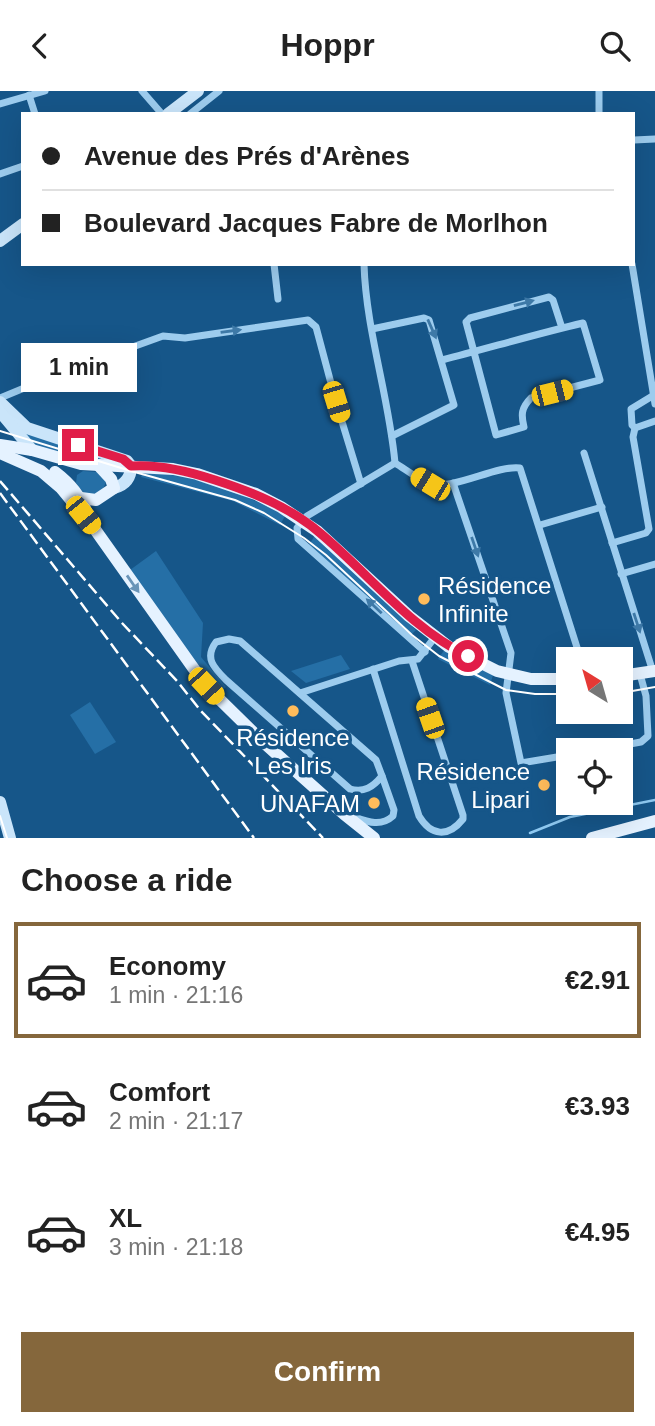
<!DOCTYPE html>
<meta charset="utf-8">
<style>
body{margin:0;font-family:Helvetica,sans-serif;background:#f2f2f2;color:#222;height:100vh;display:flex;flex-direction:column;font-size:26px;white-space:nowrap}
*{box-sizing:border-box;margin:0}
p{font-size:23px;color:#767676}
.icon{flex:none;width:38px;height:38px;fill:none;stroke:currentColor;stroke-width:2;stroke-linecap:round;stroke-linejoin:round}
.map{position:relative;height:747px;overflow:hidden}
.panel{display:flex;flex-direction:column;background:#fff;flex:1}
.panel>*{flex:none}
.top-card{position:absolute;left:21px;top:21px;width:614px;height:154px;border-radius:0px;box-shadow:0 7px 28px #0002;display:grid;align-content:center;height:154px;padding:0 21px;background:#fff}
.needle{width:46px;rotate:323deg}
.controls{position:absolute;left:556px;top:556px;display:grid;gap:14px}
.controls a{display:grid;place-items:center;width:77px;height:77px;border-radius:0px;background:#fff;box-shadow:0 7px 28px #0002;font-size:35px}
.end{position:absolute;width:32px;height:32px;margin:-16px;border:9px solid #e11d48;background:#fff;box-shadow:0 0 0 4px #fff}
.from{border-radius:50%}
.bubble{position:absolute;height:49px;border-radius:0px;background:#fff;box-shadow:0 7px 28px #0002;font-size:23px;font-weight:600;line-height:49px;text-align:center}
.car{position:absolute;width:21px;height:42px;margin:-21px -10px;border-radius:9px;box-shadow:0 0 5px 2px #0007;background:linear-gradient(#f5c518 24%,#345 0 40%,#f5c518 0 76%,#345 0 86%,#f5c518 0)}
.top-card b{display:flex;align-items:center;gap:24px;height:66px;font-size:26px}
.top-card b+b{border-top:2px solid #e0e0e0}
.top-card i{width:18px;height:18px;background:#222}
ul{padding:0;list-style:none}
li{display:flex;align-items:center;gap:21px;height:116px;margin:0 14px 10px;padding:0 7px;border:4px solid transparent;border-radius:0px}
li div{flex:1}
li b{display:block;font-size:26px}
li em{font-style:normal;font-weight:600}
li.on{border-color:#85673c}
li>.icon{width:63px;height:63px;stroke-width:1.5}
h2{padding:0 21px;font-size:32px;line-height:84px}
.button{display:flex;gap:14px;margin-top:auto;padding:14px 21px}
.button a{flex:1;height:80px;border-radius:0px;background:#85673c;color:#fff;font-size:28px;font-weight:600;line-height:80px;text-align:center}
header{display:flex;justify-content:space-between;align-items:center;height:91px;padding:0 21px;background:#fff;font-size:32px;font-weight:600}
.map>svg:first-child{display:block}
.green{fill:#256fa6}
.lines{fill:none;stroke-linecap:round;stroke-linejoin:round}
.stream{stroke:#8fc9f1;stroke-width:2.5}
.street{stroke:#9dccee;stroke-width:7}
.secondary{stroke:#cae5fa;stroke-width:12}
.primary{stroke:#e5f2ff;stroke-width:12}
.tram{stroke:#fff;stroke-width:2}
.rail{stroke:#fff;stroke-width:2.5;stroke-dasharray:12 5;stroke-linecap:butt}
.oneway{fill:#3e79a7}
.oneway2{fill:#6994b8}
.route{stroke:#e11d48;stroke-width:9}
.poi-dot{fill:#ffbc5b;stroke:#165689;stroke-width:2.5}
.labels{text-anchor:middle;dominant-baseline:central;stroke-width:7;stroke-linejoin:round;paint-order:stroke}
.poi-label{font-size:24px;fill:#fff;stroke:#165689;text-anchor:end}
</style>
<header><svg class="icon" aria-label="back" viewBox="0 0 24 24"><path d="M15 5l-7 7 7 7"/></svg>Hoppr<svg class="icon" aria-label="search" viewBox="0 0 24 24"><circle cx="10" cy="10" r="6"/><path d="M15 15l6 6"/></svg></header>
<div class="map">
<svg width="655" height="747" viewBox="0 0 655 747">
<rect width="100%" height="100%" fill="#165689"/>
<!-- green -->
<g class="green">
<polygon points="20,338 120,369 81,368 33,354"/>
<polygon points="83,380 97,381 106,391 101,403 86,405 76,392 77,384"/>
<path d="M143,381C194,384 240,400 285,425L280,434L233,410L141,386Z"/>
<polygon points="315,444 416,539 410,545 309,454"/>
<path d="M156,460L203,532L201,566L226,596L219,602C187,562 160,520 130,479Z"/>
<polygon points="445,558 479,578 493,584 490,594 438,568"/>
<polygon points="341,564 350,578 306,592 291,580"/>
<polygon points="90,611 116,651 95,663 70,624"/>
</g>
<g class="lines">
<!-- stream -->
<polyline class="stream" points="530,742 570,726 655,709"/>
<!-- street -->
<g class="street">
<polyline points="142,0 162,23"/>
<polyline points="599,0 599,23"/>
<polyline points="29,4 35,23"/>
<polyline points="0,13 45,0"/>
<polyline points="190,23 219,0"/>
<polyline points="634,49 655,48"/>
<polyline points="0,83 23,75"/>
<polyline points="274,173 278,208"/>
<path d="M364,173C366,240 389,305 395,372"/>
<polyline points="632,173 655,313"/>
<polyline points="372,238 424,227 429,229 454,314 392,345"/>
<path d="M442,269C489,257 536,243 583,232L600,289L531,307C521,317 521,324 524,336L496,344L466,231L470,227L549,206L553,209L562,237"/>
<polyline points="0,307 58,283 163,245 185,247 308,229 316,236 336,311 361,393"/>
<polyline points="635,337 632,334 631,318 654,304"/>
<polyline points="584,362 653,581"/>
<path d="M395,372C405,378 416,387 428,392C451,401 495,374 520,377L581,569"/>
<polyline points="395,372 307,425 297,437 298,448 425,561"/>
<polyline points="453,392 511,562 506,602 521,672 569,664"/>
<polyline points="540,434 602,416"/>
<polyline points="612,452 646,442 649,438 633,346 635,337 655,330"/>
<polyline points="621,483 655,473"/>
<path d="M229,548L240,550L376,669L382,685C373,696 364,702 350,698L226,589C214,577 204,567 216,551Z"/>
<path d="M373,578L419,725C431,745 448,747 463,728V724L412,570"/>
<polyline points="300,602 399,570 418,568 435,546"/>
<polyline points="591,660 641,651 648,645 646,605 640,583"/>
<path d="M354,726C368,731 381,736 393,725L394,719L382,685"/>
</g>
<!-- secondary -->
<g class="secondary">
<polyline points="168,23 198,0"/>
<polyline points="0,150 23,133"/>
<path d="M0,311L27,337L127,370L131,375C131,387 125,394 114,397"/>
<polyline points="2,323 32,359"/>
<polyline points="0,711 10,747"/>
</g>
<!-- primary -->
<g class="primary">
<polyline points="0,354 32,359 81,373 173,378 197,383 256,403 281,416 317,440 409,525 449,556 497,580 531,588 569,588"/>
<polyline points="0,362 41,380 61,397 94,437 206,595 262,650 344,723 374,747"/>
<path d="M55,381C71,393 80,405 88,424"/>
<polyline points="81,407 96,409 114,397 111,388 99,375"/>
<polyline points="621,585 655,580"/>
<polyline points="592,747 655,730"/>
</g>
<!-- tram -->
<g class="tram">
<polyline points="0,340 131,380 235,409 264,422 304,447 326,464 412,544 439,565 506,599 535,603 569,603"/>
<polyline points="621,602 655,596"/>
<polyline points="0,725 7,747"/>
</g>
<!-- rail -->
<g class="rail">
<polyline points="0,390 122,532 177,590 201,620 323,747"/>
<polyline points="0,402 254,747"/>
</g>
</g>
<!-- one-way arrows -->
<defs><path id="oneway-solid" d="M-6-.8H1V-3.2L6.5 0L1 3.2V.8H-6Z" transform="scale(1.75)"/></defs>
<g class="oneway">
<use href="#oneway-solid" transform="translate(524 212) rotate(-15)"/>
<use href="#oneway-solid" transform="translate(432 238) rotate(66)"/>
<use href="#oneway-solid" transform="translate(231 240) rotate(-8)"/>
<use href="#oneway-solid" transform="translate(475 456) rotate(71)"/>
<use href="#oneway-solid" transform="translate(374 515) rotate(-137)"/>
<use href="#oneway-solid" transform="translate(637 532) rotate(72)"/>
</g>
<use class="oneway2" href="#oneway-solid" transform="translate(133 493) rotate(55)"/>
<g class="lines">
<!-- route -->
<path class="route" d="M78,354L123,368L131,375C159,373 188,380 215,389C252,401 290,416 320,442C369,483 410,537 468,565"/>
</g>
<!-- markers -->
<g class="poi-dot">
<circle cx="424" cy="508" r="7"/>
<circle cx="293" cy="620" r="7"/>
<circle cx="544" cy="694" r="7"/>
<circle cx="374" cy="712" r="7"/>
</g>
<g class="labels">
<!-- poi labels -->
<g class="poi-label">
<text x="438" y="494" text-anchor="start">Résidence<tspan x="438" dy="28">Infinite</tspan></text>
<text x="293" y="646" text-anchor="middle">Résidence<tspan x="293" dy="28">Les Iris</tspan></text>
<text x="530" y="680">Résidence<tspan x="530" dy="28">Lipari</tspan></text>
<text x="360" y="712">UNAFAM</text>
</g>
</g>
</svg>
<div class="controls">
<a><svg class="needle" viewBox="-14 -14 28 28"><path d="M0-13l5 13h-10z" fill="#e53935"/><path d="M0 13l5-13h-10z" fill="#767676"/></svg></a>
<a><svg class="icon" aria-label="locate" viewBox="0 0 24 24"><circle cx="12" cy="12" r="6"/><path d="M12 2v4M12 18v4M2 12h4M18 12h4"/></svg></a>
</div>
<i class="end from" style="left:468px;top:565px"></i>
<i class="end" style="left:78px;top:354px"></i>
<div class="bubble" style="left:21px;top:252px;width:116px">1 min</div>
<i class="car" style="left:552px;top:302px;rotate:76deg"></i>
<i class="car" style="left:336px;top:311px;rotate:163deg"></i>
<i class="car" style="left:430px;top:393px;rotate:301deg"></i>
<i class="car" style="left:83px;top:424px;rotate:141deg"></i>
<i class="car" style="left:206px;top:595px;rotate:137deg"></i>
<i class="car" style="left:430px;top:627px;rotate:341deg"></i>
<div class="top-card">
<b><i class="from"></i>Avenue des Prés d'Arènes</b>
<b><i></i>Boulevard Jacques Fabre de Morlhon</b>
</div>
</div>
<section class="panel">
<h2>Choose a ride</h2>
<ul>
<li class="on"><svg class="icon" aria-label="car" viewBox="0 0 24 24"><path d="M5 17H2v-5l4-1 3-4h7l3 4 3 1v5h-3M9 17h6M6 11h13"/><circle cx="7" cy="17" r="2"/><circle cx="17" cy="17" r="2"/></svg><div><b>Economy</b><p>1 min · 21:16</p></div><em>€2.91</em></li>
<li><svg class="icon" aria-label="car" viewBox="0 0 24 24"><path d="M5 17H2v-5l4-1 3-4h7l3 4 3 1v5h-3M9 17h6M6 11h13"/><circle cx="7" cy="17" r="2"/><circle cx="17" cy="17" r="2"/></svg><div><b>Comfort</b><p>2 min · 21:17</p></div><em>€3.93</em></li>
<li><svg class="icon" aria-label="car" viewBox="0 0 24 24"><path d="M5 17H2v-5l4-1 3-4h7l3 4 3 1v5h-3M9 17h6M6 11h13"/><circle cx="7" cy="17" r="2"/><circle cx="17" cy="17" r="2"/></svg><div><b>XL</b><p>3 min · 21:18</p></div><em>€4.95</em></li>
</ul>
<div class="button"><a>Confirm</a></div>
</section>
